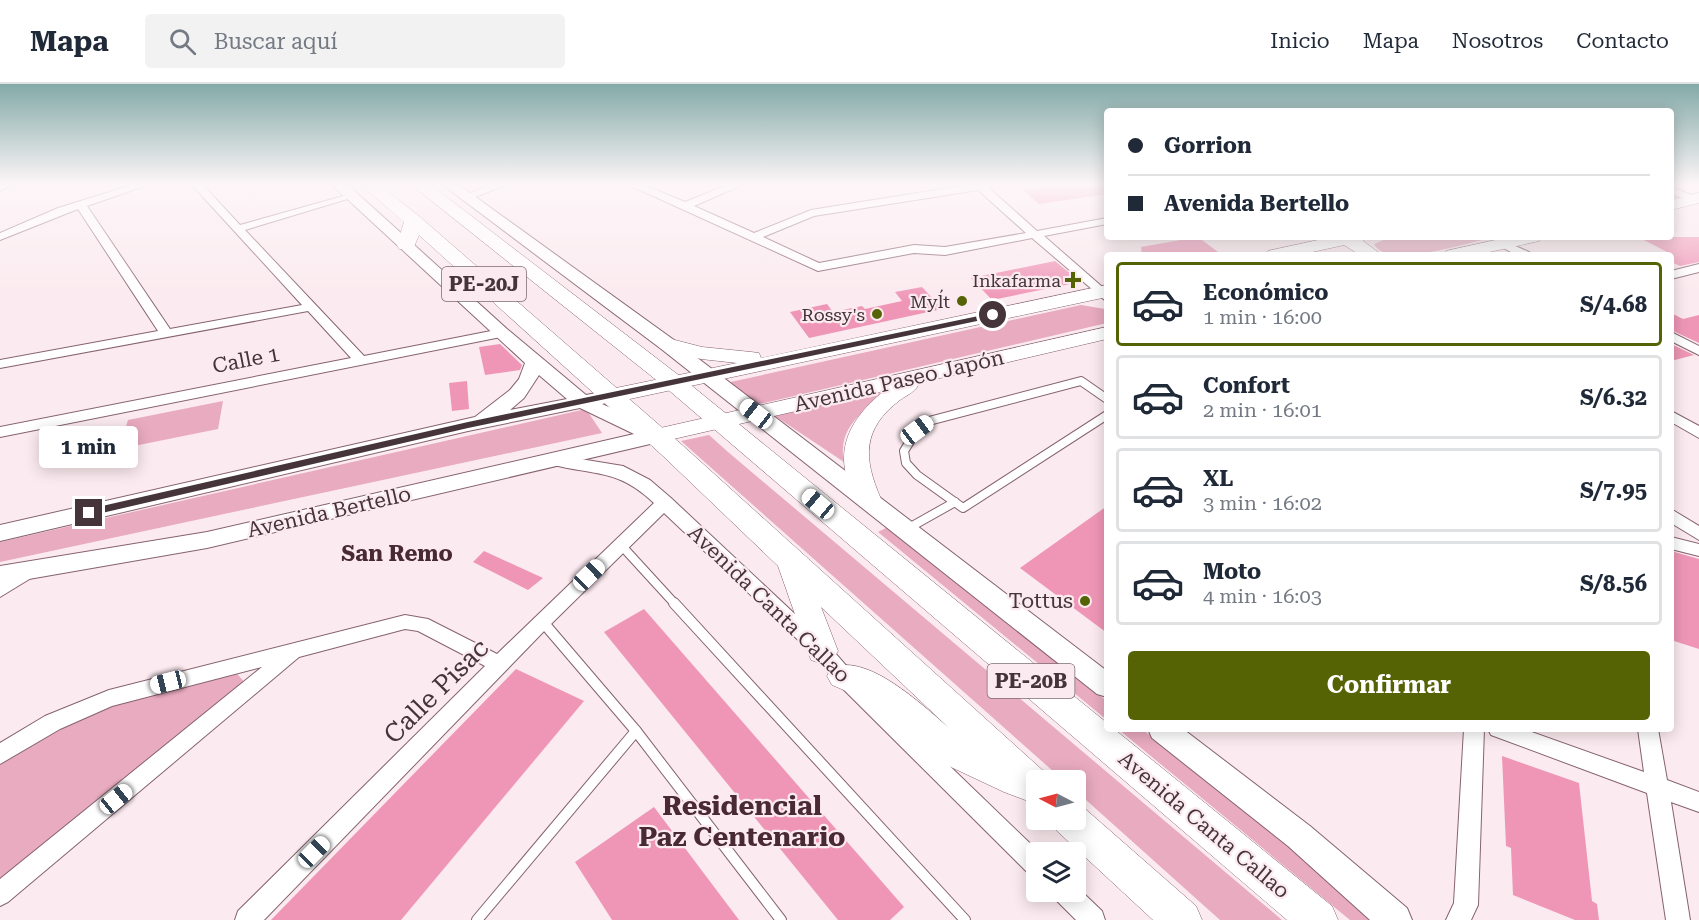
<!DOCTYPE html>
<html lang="es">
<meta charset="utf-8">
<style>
body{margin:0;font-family:"Roboto Serif",serif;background:#f2f2f3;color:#1f2937;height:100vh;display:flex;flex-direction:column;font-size:22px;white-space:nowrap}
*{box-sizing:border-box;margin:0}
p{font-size:20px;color:#747a83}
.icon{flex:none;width:33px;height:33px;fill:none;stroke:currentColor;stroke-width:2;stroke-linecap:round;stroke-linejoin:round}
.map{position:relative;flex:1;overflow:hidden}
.side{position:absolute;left:1104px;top:168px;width:570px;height:480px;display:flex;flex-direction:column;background:#fff;border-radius:6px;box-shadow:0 3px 15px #0003}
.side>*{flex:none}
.hud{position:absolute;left:1104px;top:24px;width:570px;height:132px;border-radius:6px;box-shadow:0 3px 15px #0003;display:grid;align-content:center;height:132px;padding:0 24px;background:#fff}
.needle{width:39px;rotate:276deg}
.tools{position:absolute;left:1026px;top:686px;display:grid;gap:12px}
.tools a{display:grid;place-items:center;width:60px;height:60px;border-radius:6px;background:#fff;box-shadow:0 3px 15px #0003;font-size:30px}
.end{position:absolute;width:27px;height:27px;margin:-14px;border:8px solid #45353a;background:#fff;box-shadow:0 0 0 3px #fff}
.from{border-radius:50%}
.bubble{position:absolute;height:42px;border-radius:6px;background:#fff;box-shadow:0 3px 15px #0003;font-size:20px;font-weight:700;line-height:42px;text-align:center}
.car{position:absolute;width:18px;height:36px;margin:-18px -9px;border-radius:8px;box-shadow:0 0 4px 2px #0007;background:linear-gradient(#fff 24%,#345 0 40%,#fff 0 76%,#345 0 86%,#fff 0)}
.hud b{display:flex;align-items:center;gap:21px;height:57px;font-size:22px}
.hud b+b{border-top:2px solid #e0e1e3}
.hud i{width:15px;height:15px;background:#1f2937}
ul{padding:10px 0 0;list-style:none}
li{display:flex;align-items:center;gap:18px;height:84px;margin:0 12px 9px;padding:0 12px;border:3px solid #e0e1e3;border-radius:6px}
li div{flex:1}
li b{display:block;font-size:22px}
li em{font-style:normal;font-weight:700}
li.current{border-color:#566305}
li>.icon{width:54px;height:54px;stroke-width:1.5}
.action{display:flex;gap:12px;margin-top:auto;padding:12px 24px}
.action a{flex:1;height:69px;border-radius:6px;background:#566305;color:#fff;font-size:24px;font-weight:700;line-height:69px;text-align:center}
header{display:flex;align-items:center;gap:36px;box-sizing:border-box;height:84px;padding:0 30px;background:#fff;border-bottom:2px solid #e0e1e3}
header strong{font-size:28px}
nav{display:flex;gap:33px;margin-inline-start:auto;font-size:21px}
.search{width:420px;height:54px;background:#f2f2f3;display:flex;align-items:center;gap:15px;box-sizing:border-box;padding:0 21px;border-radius:6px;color:#747a83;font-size:22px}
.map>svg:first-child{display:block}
.green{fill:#e9abbf}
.building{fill:#ef96b6}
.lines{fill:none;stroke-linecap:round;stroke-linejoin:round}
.service-far1-casing{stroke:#86636e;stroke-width:10}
.service-casing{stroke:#86636e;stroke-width:12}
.minor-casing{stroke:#86636e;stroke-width:2}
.secondary-casing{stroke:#86636e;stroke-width:2}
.primary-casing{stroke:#86636e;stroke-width:1}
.trunk-casing{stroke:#86636e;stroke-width:1}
.service-far1{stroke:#fff;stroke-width:8}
.service{stroke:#fff;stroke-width:10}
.minor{fill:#fff;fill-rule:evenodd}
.secondary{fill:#fff;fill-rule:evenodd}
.primary{fill:#fff;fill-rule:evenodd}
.trunk{fill:#fff;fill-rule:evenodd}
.route{fill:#45353a}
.poi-dot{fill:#566305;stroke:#fbeaef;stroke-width:2}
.labels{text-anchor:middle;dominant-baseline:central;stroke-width:4.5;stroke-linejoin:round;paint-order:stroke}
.far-poi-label{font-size:18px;fill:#45353a;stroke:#fbeaef;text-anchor:end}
.shield{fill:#fbeaef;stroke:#7c6b70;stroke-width:1.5}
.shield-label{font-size:20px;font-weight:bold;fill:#45353a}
.street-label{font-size:21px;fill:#45353a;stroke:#fbeaef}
.poi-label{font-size:21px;fill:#45353a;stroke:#fbeaef;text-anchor:end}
.neighbourhood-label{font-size:22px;font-weight:bold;fill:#482934;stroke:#fbeaef}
.near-street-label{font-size:26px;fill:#45353a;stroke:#fbeaef}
.near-neighbourhood-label{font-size:27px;font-weight:bold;fill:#482934;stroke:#fbeaef}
</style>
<header>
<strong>Mapa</strong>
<div class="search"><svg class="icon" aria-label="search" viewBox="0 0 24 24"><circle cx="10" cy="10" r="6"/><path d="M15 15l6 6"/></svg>Buscar aquí</div>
<nav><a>Inicio</a><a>Mapa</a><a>Nosotros</a><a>Contacto</a></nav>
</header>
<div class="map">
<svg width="1699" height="836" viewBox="0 0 1699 836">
<rect width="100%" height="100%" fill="#fbeaef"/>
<!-- green -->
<g class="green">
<path d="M1391,153H1494C1470,158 1386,186 1374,160Z"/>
<polygon points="1081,221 1105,225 1107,239 764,319 754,320 726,299"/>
<path d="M889,307C864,327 837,342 844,378L775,332Z"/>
<polygon points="223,317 218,345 119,365 128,336"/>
<polygon points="586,325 602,349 0,478 0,458"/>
<polygon points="709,351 728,368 1282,836 1220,836 1076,707 1076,696 1063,696 681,357"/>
<polygon points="888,443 1107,617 1107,636 878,448"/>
<polygon points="235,587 244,598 0,796 0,677 82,631"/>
<polygon points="1118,645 1142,645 1354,814 1376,836 1350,836"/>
</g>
<!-- building -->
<g class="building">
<polygon points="1055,101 1105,101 1106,110 1039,120 1023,106"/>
<polygon points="1198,153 1222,171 1142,171 1141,163"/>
<polygon points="1638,153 1699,153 1699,178 1680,182 1671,178 1671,170"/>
<polygon points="1055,177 1077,195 1075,199 992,216 971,194"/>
<polygon points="922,203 942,225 809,254 790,228 827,220 833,228 862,222 865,225 902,217 895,208"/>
<polygon points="1671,229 1683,235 1699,231 1699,259 1671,246"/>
<polygon points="500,260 522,281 520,286 485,291 479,263"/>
<polygon points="1671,260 1694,271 1671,277"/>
<polygon points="467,297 469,325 452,327 449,299"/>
<polygon points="1107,422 1107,549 1020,484"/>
<polygon points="484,467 543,494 528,506 473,478"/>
<polygon points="1671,467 1699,475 1699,565 1671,556"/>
<polygon points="644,525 904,823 890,836 838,836 604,548"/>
<polygon points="516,585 584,617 401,836 271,836"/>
<polygon points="1502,672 1579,699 1592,817 1597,820 1599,836 1575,836 1513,811 1511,764 1506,762"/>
<polygon points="654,723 739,836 612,836 575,778"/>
</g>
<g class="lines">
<defs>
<g id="service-far1">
<polyline points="1107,315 1081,297 929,337 917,346 904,367 906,379 917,391 963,424 1107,331"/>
<polyline points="907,445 955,418"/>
<polyline points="621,461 675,520"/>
</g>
<g id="service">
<polyline points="674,519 965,836"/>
<polyline points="542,537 636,647 781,836"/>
<polyline points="477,836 636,647"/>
</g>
<g id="minor">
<polygon points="0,101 12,101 0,107"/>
<polygon points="132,101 148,101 87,122 170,245 302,221 192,101 203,101 240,141 354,109 354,113 245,146 364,272 501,245 508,249 501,253 0,353 0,343 351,274 308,227 0,284 0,276 158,247 78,125 0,156 0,149 58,124"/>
<polygon points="490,101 506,101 470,115 461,113"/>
<path d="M629,101H644L685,118L727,101H742L694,122L754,149L811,126L967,101H993L989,104L1037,147L1107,134V140L1044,152L1107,207V218L1032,154L945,171L914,169L818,187ZM978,106L1026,149L945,163L914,161L819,179L763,153L814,132Z"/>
<polygon points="1671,103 1697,113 1698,115 1693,118 1671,110"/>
<polygon points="1504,157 1529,168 1531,171 1516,171 1500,162 1498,160"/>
<polygon points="1699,180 1699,188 1671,195 1671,187"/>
<polygon points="1671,248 1699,262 1699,271 1671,257"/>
<polygon points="1671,327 1699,342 1699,354 1671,338"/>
<path d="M556,371L623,382L650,396L671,414L829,562L850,586L1039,768H1036V792L1028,789L836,598L815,572L664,429L549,542L264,836H235L238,827L485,582L418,547L405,545L299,573L8,818L0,822V795L262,583L112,622L60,645L0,680V659L45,632L109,606L405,531L428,535L497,570L654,419C617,384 595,392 550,380L548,376Z"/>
<polygon points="1671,425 1699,442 1699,456 1671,439"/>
<polygon points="1671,453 1699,460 1699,472 1671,465"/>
<polygon points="30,479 36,481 39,486 36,491 0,513 0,497"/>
<polygon points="1464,645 1484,645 1478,821 1471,836 1446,836 1454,819"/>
<polygon points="1488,645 1523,645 1644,688 1638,645 1658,645 1667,696 1699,708 1699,728 1671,718 1690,836 1666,836 1647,709 1491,651"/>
<polygon points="1076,802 1102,827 1105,836 1076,836 1055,815 1051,807 1076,807"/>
</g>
<g id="secondary">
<path d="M332,101H348L507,245L586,311L611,306L618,308L621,312L618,316L602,320L663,347L666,352L663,357L207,464L0,500V482L207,448L634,350L580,324L468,347L0,457V441L475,333L510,306L519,295L525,279ZM539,291L567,315L510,326L524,314Z"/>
<polygon points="443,101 459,101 674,256 1107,587 1107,613 1097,610 660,264"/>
<polygon points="1148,645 1183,645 1310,742 1407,824 1412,836 1370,836 1288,762 1152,654"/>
</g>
<g id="primary">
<polygon points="1699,109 1699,119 1671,126 1671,116"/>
<polygon points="1332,153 1366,153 1363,157 1382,171 1360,171 1344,161 1299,171 1265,171 1268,167"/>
<polygon points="1509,153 1542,153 1539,157 1476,171 1443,171 1446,167"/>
<polygon points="1107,201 1107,213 611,319 603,317 600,312 603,307 611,305 737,279 701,275 660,264 657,260 660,256 667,254 702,263 751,268 759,269 761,274"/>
<path d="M1107,243V255L919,299C917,307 907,311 900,316C862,345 863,374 881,415L877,421L868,424L859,421C831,375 844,339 884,307L656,359L648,357L644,352L648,347L656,345Z"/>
</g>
<g id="trunk">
<path d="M361,101H380L420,133L681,360L1049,692L1050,696H1036V720L1004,708L936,676L872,618L832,601L827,592L832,583C869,570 921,620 948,643L821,523L838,567L833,576L822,580L811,576L778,482L663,372L419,151L413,165H399L397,161L404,138Z"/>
<polygon points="412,101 431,101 681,293 1107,639 1107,645 1114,645 1332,822 1338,836 1287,836 665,303"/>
<polygon points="1076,720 1083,723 1196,822 1202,836 1153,836 1057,747 1052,735 1076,735"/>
</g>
</defs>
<!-- service-far1 casing -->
<use href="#service-far1" class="service-far1-casing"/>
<!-- service casing -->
<use href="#service" class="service-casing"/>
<!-- minor casing -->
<use href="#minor" class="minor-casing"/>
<!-- secondary casing -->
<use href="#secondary" class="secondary-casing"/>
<!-- primary casing -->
<use href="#primary" class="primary-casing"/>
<!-- trunk casing -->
<use href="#trunk" class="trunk-casing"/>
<!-- service-far1 -->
<use href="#service-far1" class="service-far1"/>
<!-- service -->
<use href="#service" class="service"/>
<!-- minor -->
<use href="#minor" class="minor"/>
<!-- secondary -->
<use href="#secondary" class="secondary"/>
<!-- primary -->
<use href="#primary" class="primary"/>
<!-- trunk -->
<use href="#trunk" class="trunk"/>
</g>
<!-- sky -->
<linearGradient id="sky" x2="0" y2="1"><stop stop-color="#83aaa7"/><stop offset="0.46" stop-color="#fdf6f8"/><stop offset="1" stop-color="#fdf6f8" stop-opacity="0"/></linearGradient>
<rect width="1699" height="218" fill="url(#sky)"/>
<!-- route -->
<polygon class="route" points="993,229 996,233 468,344 89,432 84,429 89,425 468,338"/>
<!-- markers -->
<g class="poi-dot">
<path d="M1070 187h6v6h6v6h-6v6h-6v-6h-6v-6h6z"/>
<circle cx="962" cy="217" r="6"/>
<circle cx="877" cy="230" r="6"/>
<circle cx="1085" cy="517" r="6"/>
</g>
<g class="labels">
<!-- far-poi labels -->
<g class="far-poi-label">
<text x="1061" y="196">Inkafarma</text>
<text x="950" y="217">Myl´t</text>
<text x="865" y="230">Rossy's</text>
</g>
<!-- shield labels -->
<g class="shield">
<rect x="442" y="183" width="84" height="34" rx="4.5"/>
<rect x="987.5" y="580" width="87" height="34" rx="4.5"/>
</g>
<g class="shield-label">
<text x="484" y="200">PE-20J</text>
<text x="1031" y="597">PE-20B</text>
</g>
<!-- street labels -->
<g class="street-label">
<text transform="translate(246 276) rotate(-11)">Calle 1</text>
<text transform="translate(899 297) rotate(-13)">Avenida Paseo Japón</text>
<text transform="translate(329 428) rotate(-13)">Avenida Bertello</text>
<text transform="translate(769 520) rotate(44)">Avenida Canta Callao</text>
<text transform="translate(1204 741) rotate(40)">Avenida Canta Callao</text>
</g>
<!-- poi labels -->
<g class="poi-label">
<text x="1073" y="517">Tottus</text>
</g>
<!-- neighbourhood labels -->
<g class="neighbourhood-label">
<text x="397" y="469">San Remo</text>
</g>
<!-- near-street labels -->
<g class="near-street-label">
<text transform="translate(436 607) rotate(-45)">Calle Pisac</text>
</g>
<!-- near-neighbourhood labels -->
<g class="near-neighbourhood-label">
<text x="742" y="722">Residencial<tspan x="742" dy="31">Paz Centenario</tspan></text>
</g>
</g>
</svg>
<div class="tools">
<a><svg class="needle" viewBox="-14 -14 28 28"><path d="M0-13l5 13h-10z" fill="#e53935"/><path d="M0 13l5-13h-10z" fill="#747a83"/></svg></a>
<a><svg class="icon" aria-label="layers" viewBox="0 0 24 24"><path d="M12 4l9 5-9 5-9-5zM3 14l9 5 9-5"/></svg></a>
</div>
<i class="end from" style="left:993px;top:231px"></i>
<i class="end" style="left:89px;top:429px"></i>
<div class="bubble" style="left:39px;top:342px;width:99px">1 min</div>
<i class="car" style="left:756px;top:330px;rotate:308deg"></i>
<i class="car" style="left:917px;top:346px;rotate:53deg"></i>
<i class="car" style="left:818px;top:420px;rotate:310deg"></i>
<i class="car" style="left:589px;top:491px;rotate:46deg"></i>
<i class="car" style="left:168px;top:598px;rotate:256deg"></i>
<i class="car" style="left:116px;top:715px;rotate:51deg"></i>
<i class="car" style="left:314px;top:768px;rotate:45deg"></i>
<div class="hud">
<b><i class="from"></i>Gorrion</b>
<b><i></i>Avenida Bertello</b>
</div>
<section class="side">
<ul>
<li class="current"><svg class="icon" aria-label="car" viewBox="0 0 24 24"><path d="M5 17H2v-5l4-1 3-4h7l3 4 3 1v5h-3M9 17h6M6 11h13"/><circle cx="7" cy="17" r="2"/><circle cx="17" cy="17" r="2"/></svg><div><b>Económico</b><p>1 min · 16:00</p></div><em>S/4.68</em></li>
<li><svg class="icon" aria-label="car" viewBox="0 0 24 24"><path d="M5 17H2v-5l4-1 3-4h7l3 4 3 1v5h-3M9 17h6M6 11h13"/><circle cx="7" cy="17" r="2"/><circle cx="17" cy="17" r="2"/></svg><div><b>Confort</b><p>2 min · 16:01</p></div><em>S/6.32</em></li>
<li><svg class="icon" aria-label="car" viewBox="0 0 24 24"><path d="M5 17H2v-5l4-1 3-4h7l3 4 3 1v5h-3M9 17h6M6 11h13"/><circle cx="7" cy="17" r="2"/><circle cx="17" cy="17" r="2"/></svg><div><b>XL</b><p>3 min · 16:02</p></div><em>S/7.95</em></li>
<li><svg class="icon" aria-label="car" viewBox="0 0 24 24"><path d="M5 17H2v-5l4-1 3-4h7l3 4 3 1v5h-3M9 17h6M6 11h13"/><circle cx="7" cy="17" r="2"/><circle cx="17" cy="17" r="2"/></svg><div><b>Moto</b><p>4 min · 16:03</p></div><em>S/8.56</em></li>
</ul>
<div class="action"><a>Confirmar</a></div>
</section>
</div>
